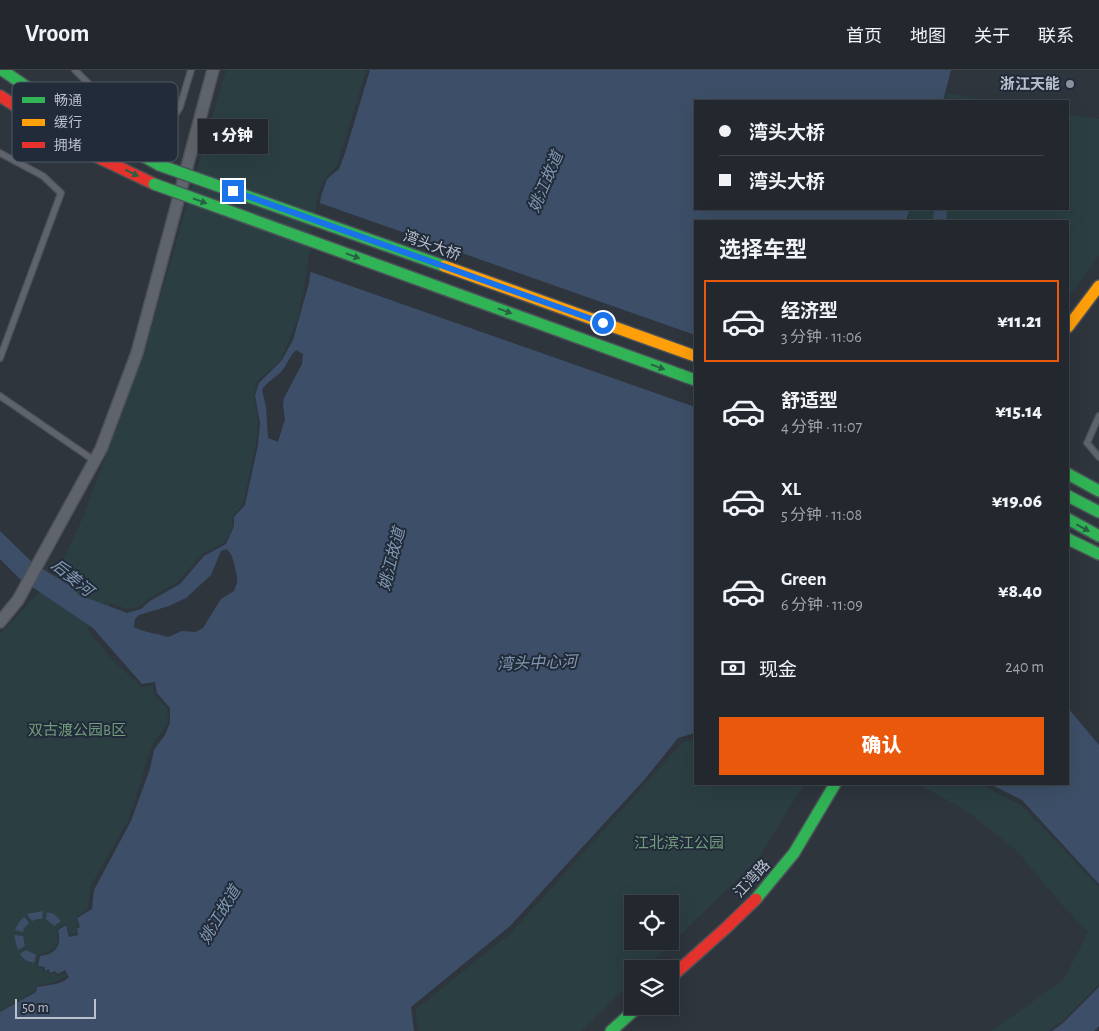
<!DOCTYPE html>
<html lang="zh">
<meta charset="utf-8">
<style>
body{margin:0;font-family:"Alegreya Sans","Noto Sans SC",sans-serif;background:#2a3036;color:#f1f3f6;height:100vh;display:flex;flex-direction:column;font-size:19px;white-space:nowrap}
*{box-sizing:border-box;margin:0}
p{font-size:16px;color:#a2a6aa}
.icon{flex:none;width:28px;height:28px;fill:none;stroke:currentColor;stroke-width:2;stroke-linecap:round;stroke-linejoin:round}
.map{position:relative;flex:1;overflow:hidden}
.sheet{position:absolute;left:694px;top:150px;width:375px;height:565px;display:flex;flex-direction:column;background:#22282e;border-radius:0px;box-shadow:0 5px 20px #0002,0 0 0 1px #3f444a}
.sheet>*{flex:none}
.hud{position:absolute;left:694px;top:30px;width:375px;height:110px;border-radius:0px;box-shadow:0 5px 20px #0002,0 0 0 1px #3f444a;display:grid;align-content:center;height:110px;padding:0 25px;background:#22282e}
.controls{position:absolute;left:624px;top:825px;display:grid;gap:10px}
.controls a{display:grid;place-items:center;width:55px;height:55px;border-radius:0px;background:#22282e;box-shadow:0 5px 20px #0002,0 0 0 1px #3f444a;font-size:25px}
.scale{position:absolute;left:15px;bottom:12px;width:81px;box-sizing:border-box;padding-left:5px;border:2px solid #bac1cd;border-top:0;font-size:14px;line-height:18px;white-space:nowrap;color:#bac1cd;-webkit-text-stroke:4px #212b39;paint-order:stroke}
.end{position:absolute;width:22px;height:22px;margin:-11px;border:6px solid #1a73e8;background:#fff;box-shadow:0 0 0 2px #fff}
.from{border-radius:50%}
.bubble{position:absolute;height:35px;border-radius:0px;background:#22282e;box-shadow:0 5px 20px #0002,0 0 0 1px #3f444a;font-size:16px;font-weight:800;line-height:35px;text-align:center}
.hud b{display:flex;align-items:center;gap:18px;height:48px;font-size:19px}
.hud b+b{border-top:1px solid #3f444a}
.hud i{width:12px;height:12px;background:#f1f3f6}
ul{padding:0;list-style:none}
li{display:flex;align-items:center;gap:15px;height:82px;margin:0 10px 8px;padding:0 15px;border:2px solid transparent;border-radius:0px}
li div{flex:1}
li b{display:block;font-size:19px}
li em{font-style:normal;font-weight:800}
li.on{border-color:#ea580c}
li>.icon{width:45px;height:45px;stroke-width:1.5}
h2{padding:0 25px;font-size:22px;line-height:60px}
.pay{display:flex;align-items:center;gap:12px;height:55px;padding:0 25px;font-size:19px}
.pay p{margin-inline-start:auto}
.button{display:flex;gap:10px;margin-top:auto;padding:10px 25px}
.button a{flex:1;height:58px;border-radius:0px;background:#ea580c;color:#fff;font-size:20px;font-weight:800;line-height:58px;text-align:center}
header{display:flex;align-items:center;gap:30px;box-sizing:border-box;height:70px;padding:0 25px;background:#22282e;border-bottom:1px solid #3f444a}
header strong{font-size:24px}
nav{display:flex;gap:28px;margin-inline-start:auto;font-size:18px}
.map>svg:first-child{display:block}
.green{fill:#2b3f43;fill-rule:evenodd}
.water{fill:#3d4f68;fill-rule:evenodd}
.pier{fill:#2e353d}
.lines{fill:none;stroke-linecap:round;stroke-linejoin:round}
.lane-casing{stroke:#4d5158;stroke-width:8}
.street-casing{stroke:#4d5158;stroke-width:14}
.fast-casing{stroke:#4d5158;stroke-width:14}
.slow-casing{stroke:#4d5158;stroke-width:14}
.jam-casing{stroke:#4d5158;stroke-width:14}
.lane{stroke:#5f636b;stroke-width:5.5}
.street{stroke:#5f636b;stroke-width:11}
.fast{stroke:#30b455;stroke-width:11}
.slow{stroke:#ff9f0a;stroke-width:11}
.jam{stroke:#e5322d;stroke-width:11}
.fast-bridge-casing{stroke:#4c515a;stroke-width:14;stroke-linecap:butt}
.slow-bridge-casing{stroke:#4c515a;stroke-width:14;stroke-linecap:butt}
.fast-bridge{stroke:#30b455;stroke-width:11}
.slow-bridge{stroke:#ff9f0a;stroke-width:11}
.oneway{fill:#276244}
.route{stroke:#1a73e8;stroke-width:6}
.poi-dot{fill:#89909b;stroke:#212b39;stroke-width:2}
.labels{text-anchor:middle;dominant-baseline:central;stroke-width:4;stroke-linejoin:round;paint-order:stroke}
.poi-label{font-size:15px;font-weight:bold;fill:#bac1cd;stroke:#212b39;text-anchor:end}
.street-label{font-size:15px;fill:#bac1cd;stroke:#212b39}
.park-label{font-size:15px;fill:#729d7c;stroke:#212b39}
.water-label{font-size:16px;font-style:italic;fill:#8298b2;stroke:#212b39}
.key{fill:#212b39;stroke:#4f5865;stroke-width:1}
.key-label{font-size:14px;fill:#bac1cd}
</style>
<header>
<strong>Vroom</strong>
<nav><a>首页</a><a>地图</a><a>关于</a><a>联系</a></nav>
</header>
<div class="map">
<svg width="1099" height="961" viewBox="0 0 1099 961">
<rect width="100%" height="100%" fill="#2e353d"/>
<!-- green -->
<g class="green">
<polygon points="226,0 366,0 337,96 327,106 318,123 305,212 297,251 281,290 257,311 254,325 258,353 256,374 243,434 235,443 231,452 233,456 224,473 203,483 177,512 148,529 139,537 127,539 111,533 87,559 111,588 141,617 153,615 154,625 168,639 167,655 152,675 128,751 90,817 88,839 76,847 78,856 76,857 77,864 70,865 66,853 57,859 57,875 51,881 38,885 36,897 43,898 43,902 48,901 50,904 56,903 57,906 65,903 67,906 52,913 37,915 35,921 0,941 0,564 58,502 83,447 145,280"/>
<polygon points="947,23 994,31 944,31"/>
<polygon points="1068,44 1099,49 1099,185 1068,228 1068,151 908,151 911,139 1068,139"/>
<path d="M695,669V714H804L758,789L645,899H632V911L581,961H419L415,940L511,863L683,672ZM632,834H670V871H632Z"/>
<polygon points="919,714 980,714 1021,735 1099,817 1099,914 1061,952 1047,961 992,961 1064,909 1088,862 1063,836 1017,781 968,742"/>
</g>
<!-- water -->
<g class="water">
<path d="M370,0H951L943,31H695V139H910L906,151H695V663L678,668L645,709L510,856L411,937L414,961H0V942L36,922L37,917C48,915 62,915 69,907L65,900L58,904L55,901L50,903L49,899L45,901V897L38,896L40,886C56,885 62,875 58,860L66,855L69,867L78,865L77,858L80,857L77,848L92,839L94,820L131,751L150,699L154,680L165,665L170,653V638L157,623L155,612L142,614L93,558L19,508L0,489V461L33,493L72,517L79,525L127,543L141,539L150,531L180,514L204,486L226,474L234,456V447L245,435L258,375L260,353L255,325L259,313L282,290L293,270L309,213L321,126L327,109L339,99L345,83ZM296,280L303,284L302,294L284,328L283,335L285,349L278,372L268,368L266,337L262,320C267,312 273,309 280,303C287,296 289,286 296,280ZM227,479L232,486L237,506V513L234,521L221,529L203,558L196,562L182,561L168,567C156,563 145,563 134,557L135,549L139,545L169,536L186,528L211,505L221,481Z"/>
<polygon points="934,139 947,139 946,151 933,151"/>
<polygon points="1068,638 1099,675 1099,814 1022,730 990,714 1068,714"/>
<polygon points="43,841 42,849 37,849 32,851 27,844"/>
<polygon points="47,842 54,844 61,851 54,856 46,849"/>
<polygon points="24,847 29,853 24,858 23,862 15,860 19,852"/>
<polygon points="14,865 23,866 25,876 18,880"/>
<polygon points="26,880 36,885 34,893 25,890 20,884"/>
<polygon points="1099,917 1099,956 1094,961 1052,961 1062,954"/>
</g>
<!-- pier -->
<polygon class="pier" points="317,132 695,265 695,337 308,201"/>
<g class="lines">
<defs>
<g id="lane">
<polyline points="75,0 105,30 147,50 161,53 173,48 180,37 191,0"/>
<polyline points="0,83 43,106 61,123 0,288"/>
<polyline points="0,326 95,391"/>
<polyline points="1099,346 1087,373 1099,387"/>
</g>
<polyline id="street" points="0,552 18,530 101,379 137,283 213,0"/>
<g id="fast">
<polyline points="2,0 59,39 159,95"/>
<polyline points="1068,404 1099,421"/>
<polyline points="1068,426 1099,442"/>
<polyline points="1068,449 1099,466"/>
<polyline points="1068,469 1099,484"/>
<polyline points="756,829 794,783 835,714"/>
<polyline points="611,961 639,936"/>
</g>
<polyline id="slow" points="1068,257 1099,216"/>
<g id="jam">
<polyline points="0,26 89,83 154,114"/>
<polyline points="670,908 726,858 756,829"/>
</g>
</defs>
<!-- lane casing -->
<use href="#lane" class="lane-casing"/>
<!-- street casing -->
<use href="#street" class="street-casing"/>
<!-- fast casing -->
<use href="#fast" class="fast-casing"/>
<!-- slow casing -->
<use href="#slow" class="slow-casing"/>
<!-- jam casing -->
<use href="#jam" class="jam-casing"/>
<!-- lane -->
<use href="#lane" class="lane"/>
<!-- street -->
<use href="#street" class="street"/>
<!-- fast -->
<use href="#fast" class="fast"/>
<!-- slow -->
<use href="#slow" class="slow"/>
<!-- jam -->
<use href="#jam" class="jam"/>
<defs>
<g id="fast-bridge">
<polyline points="159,95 444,196"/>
<polyline points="154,114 695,310"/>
</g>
<polyline id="slow-bridge" points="444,196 695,286"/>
</defs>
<!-- fast-bridge casing -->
<use href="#fast-bridge" class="fast-bridge-casing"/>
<!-- slow-bridge casing -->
<use href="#slow-bridge" class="slow-bridge-casing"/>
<!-- fast-bridge -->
<use href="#fast-bridge" class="fast-bridge"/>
<!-- slow-bridge -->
<use href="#slow-bridge" class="slow-bridge"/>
</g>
<!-- one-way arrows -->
<defs><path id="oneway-solid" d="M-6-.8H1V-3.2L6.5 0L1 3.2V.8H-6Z" transform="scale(1.25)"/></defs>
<g class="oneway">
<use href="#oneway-solid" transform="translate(132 103) rotate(26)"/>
<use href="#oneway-solid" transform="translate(200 131) rotate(20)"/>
<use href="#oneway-solid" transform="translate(353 186) rotate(20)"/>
<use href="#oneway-solid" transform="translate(505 241) rotate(20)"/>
<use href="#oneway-solid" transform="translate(658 297) rotate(20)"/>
<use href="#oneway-solid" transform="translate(1083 458) rotate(28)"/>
</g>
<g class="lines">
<!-- route -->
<polyline class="route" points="233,121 603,253"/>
</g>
<!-- markers -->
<circle class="poi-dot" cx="1070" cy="14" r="5"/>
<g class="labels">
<!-- poi labels -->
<g class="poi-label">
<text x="1060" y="14">浙江天能</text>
</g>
<!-- street labels -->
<g class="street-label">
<text transform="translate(432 176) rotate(20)">湾头大桥</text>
<text transform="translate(752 809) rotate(-47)">江湾路</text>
</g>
<!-- park labels -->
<g class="park-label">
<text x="77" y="660">双古渡公园B区</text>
<text x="679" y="773">江北滨江公园</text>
</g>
<!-- water labels -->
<g class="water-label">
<text transform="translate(546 112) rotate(-67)">姚江故道</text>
<text transform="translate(392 489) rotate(-76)">姚江故道</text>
<text transform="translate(72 508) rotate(39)">后姜河</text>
<text transform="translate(537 593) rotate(-2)">湾头中心河</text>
<text transform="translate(220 845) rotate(-59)">姚江故道</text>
</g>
</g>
<!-- legend -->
<rect x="12" y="12" width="166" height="80" rx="8" class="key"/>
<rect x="22" y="27" width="23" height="6" fill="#30b455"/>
<rect x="22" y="49" width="23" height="7" fill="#ff9f0a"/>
<rect x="22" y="72" width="23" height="6" fill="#e5322d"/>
<g class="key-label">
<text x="54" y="35">畅通</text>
<text x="54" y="57">缓行</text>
<text x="54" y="80">拥堵</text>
</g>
</svg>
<div class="controls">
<a><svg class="icon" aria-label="locate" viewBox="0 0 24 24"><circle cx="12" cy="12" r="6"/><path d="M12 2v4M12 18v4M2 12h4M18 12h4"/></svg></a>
<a><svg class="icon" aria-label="layers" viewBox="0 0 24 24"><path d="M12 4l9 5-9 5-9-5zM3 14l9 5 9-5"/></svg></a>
</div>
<div class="scale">50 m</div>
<i class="end from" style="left:603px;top:253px"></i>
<i class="end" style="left:233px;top:121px"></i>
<div class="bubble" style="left:198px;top:49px;width:70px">1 分钟</div>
<div class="hud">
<b><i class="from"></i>湾头大桥</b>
<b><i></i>湾头大桥</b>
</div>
<section class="sheet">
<h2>选择车型</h2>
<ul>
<li class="on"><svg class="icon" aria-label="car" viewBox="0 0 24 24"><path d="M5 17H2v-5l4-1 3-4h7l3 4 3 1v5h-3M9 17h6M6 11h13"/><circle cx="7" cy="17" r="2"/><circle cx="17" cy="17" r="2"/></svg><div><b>经济型</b><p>3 分钟 · 11:06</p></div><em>¥11.21</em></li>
<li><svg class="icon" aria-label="car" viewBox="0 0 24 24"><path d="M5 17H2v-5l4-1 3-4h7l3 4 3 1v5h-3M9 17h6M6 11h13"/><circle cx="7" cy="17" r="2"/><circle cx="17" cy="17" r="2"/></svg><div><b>舒适型</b><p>4 分钟 · 11:07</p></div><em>¥15.14</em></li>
<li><svg class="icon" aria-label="car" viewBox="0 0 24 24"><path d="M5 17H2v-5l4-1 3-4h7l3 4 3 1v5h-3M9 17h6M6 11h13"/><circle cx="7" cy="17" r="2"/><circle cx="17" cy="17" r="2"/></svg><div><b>XL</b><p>5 分钟 · 11:08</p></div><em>¥19.06</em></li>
<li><svg class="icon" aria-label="car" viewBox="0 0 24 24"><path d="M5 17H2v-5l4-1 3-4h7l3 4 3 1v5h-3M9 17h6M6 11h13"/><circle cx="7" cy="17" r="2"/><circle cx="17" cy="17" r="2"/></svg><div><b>Green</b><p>6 分钟 · 11:09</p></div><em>¥8.40</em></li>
</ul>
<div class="pay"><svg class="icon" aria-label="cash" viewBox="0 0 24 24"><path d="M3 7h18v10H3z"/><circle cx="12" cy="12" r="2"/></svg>现金<p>240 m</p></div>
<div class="button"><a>确认</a></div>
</section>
</div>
